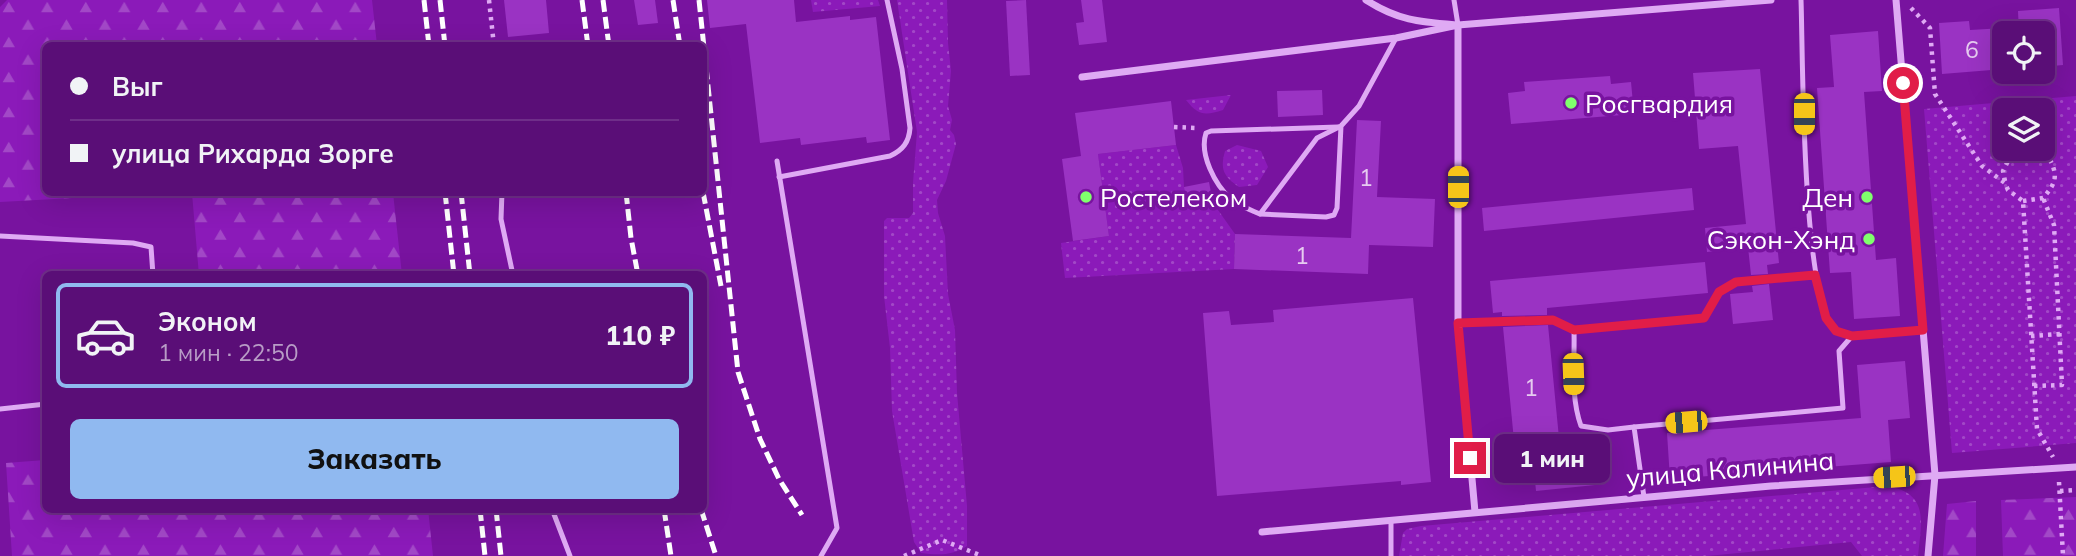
<!DOCTYPE html>
<html lang="ru">
<meta charset="utf-8">
<style>
body{margin:0;font-family:Mulish,sans-serif;background:#631c7f;color:#f1f3f6;height:100vh;display:flex;flex-direction:column;font-size:26px;white-space:nowrap}
*{box-sizing:border-box;margin:0}
p{font-size:23px;color:#b89cc6}
.icon{flex:none;width:38px;height:38px;fill:none;stroke:currentColor;stroke-width:2;stroke-linecap:round;stroke-linejoin:round}
.map{position:relative;flex:1;overflow:hidden}
.drawer{position:absolute;left:42px;top:271px;width:665px;height:242px;display:flex;flex-direction:column;background:#5a0e77;border-radius:10px;box-shadow:0 7px 28px #0002,0 0 0 2px #6f2e89}
.drawer>*{flex:none}
.guide{position:absolute;left:42px;top:42px;width:665px;height:154px;border-radius:10px;box-shadow:0 7px 28px #0002,0 0 0 2px #6f2e89;display:grid;align-content:center;height:154px;padding:0 28px;background:#5a0e77}
.tools{position:absolute;left:1992px;top:21px;display:grid;gap:14px}
.tools a{display:grid;place-items:center;width:63px;height:63px;border-radius:10px;background:#5a0e77;box-shadow:0 7px 28px #0002,0 0 0 2px #6f2e89;font-size:35px}
.end{position:absolute;width:32px;height:32px;margin:-16px;border:9px solid #e11d48;background:#fff;box-shadow:0 0 0 4px #fff}
.from{border-radius:50%}
.bubble{position:absolute;height:49px;border-radius:10px;background:#5a0e77;box-shadow:0 7px 28px #0002,0 0 0 2px #6f2e89;font-size:23px;font-weight:800;line-height:49px;text-align:center}
.car{position:absolute;width:21px;height:42px;margin:-21px -10px;border-radius:9px;box-shadow:0 0 5px 2px #0007;background:linear-gradient(#f5c518 24%,#345 0 40%,#f5c518 0 76%,#345 0 86%,#f5c518 0)}
.guide b{display:flex;align-items:center;gap:24px;height:66px;font-size:26px}
.guide b+b{border-top:2px solid #6f2e89}
.guide i{width:18px;height:18px;background:#f1f3f6}
ul{padding:12px 0 0;list-style:none}
li{display:flex;align-items:center;gap:21px;height:105px;margin:0 14px 10px;padding:0 14px;border:4px solid #6f2e89;border-radius:10px}
li div{flex:1}
li b{display:block;font-size:26px}
li em{font-style:normal;font-weight:800}
li.active{border-color:#90b9f0}
li>.icon{width:63px;height:63px;stroke-width:1.5}
.button{display:flex;gap:14px;margin-top:auto;padding:14px 28px}
.button a{flex:1;height:80px;border-radius:10px;background:#90b9f0;color:#111;font-size:28px;font-weight:800;line-height:80px;text-align:center}
.map>svg:first-child{display:block}
.grass{fill:url(#grass-dots);fill-rule:evenodd}
.forest{fill:url(#forest-firs)}
.building{fill:#9a33c3}
.lines{fill:none;stroke-linecap:round;stroke-linejoin:round}
.path{stroke:#dfaaf4;stroke-width:4.5;stroke-dasharray:3.5 5;stroke-linecap:butt}
.lane{stroke:#dfaaf4;stroke-width:5}
.street{stroke:#dfaaf4;stroke-width:7}
.rail{stroke:#fff;stroke-width:5;stroke-dasharray:12 5;stroke-linecap:butt}
.route{stroke:#e11d48;stroke-width:9}
.poi-dot{fill:#80ff6d;stroke:#78139f;stroke-width:2.5}
.labels{text-anchor:middle;dominant-baseline:central;stroke-width:7;stroke-linejoin:round;paint-order:stroke}
.number-label{font-size:23px;fill:#e6ccf0}
.poi-label{font-size:26px;fill:#fff;stroke:#78139f;text-anchor:start}
.street-label{font-size:26px;fill:#fff;stroke:#78139f}
</style>
<div class="map">
<svg width="2076" height="556" viewBox="0 0 2076 556">
<defs>
<pattern id="grass-dots" width="8" height="8" patternUnits="userSpaceOnUse" patternTransform="scale(1.75)"><rect width="8" height="8" fill="#8b1ab9"/><path d="M2 2h.1M6 6h.1" fill="none" stroke="#a248c7" stroke-width="1.8" stroke-linecap="round"/></pattern>
<pattern id="forest-firs" width="22" height="20" patternUnits="userSpaceOnUse" patternTransform="scale(1.75)"><rect width="22" height="20" fill="#8b1ab9"/><path d="M5 1l3.5 6h-7zM16 11l3.5 6h-7z" fill="#a248c7"/></pattern>
</defs>
<rect width="100%" height="100%" fill="#78139f"/>
<!-- grass -->
<g class="grass">
<polygon points="811,0 878,0 880,6 813,12"/>
<path d="M897,0H947L948,43L951,71L948,106L952,120L950,130L954,135L956,144L946,181L937,200L938,213L945,236L948,294L955,330L957,393L967,506V546C952,556 938,555 921,553L914,542L892,411L890,348L884,296V221L887,218H909L913,213V183L917,132Z"/>
<path d="M1231,95L1223,110C1204,116 1198,115 1186,100Z"/>
<path d="M2076,96V443L1952,453L1924,109ZM2042,110V149H2004V110Z"/>
<polygon points="1176,145 1183,168 1184,187 1213,203 1235,234 1234,269 1065,278 1061,243 1109,236 1098,154"/>
<path d="M1237,145L1261,151L1268,167L1257,185L1239,187C1223,176 1220,169 1225,151Z"/>
<path d="M1888,486C1930,494 1921,523 1918,556H1862L1851,542L1707,556H1399L1403,533L1407,529L1421,526Z"/>
</g>
<!-- forest -->
<g class="forest">
<polygon points="7,0 372,0 377,45 46,46 46,192 163,193 0,202 0,7"/>
<polygon points="192,193 393,193 402,275 199,275"/>
<polygon points="45,460 46,509 428,509 433,556 12,556 6,463"/>
<polygon points="2076,497 2076,556 2003,556 2001,500"/>
<polygon points="1976,501 1976,556 1943,556 1947,504"/>
</g>
<!-- building -->
<g class="building">
<polygon points="504,0 546,0 549,33 508,37"/>
<polygon points="634,0 655,0 658,23 638,25"/>
<polygon points="707,0 794,0 796,22 850,16 850,20 876,17 890,140 867,143 866,137 801,145 800,138 760,143 746,24 710,28"/>
<polygon points="1026,0 1030,75 1010,76 1006,1"/>
<polygon points="1081,0 1102,0 1107,42 1079,45 1076,23 1084,22"/>
<polygon points="2059,8 2063,65 2042,67 2042,33 2019,33 2018,11"/>
<polygon points="1969,21 1970,30 2004,28 2004,69 1942,74 1939,23"/>
<polygon points="1878,31 1882,91 1864,92 1876,260 1896,258 1900,316 1854,319 1851,272 1830,273 1817,88 1834,87 1830,35"/>
<polygon points="1760,69 1779,263 1767,265 1768,274 1751,275 1748,247 1707,252 1705,228 1746,224 1738,146 1699,149 1693,73"/>
<polygon points="1610,76 1611,84 1631,82 1634,114 1511,124 1508,93 1525,91 1524,82"/>
<polygon points="1322,90 1323,115 1278,117 1277,91"/>
<polygon points="1171,101 1176,145 1098,154 1109,236 1073,241 1062,159 1081,156 1075,113"/>
<polygon points="1357,120 1381,121 1377,197 1435,199 1433,247 1369,245 1368,274 1234,269 1235,234 1351,238"/>
<polygon points="1209,182 1213,203 1188,207 1184,187"/>
<polygon points="1692,188 1694,210 1484,231 1482,208"/>
<polygon points="1705,262 1708,293 1547,308 1547,315 1502,316 1502,312 1493,313 1490,281"/>
<polygon points="1769,284 1773,320 1733,324 1730,294 1753,292 1752,286"/>
<polygon points="1413,298 1431,482 1401,485 1401,481 1217,496 1203,313 1229,311 1231,325 1274,322 1273,310"/>
<polygon points="1548,325 1559,438 1583,435 1584,443 1601,441 1605,484 1536,491 1532,450 1515,451 1503,327"/>
<polygon points="1905,361 1910,418 1888,420 1891,462 1670,479 1667,433 1861,418 1857,365"/>
</g>
<g class="lines">
<!-- path -->
<g class="path">
<polyline points="489,0 494,46"/>
<polyline points="1911,8 1930,28 1935,94 1982,166 2005,183 2008,190 2023,201 2037,429 2053,457"/>
<polyline points="1174,127 1197,128"/>
<polyline points="2005,181 2003,171 2011,155 2026,149"/>
<path d="M2023,201L2043,198C2058,181 2058,174 2047,154L2032,149"/>
<polyline points="2031,336 2060,334"/>
<polyline points="2034,386 2062,385 2054,225 2043,198"/>
<polyline points="2059,482 2063,556"/>
<polyline points="2060,491 2076,490"/>
<polyline points="904,556 942,540 982,556"/>
</g>
<!-- lane -->
<g class="lane">
<polyline points="1454,0 1458,25"/>
<path d="M1801,0C1803,48 1801,314 1838,332C1855,340 1902,332 1923,330"/>
<polyline points="1341,126 1317,138 1260,214 1326,217 1334,215 1337,208 1341,126 1359,106 1396,38"/>
<polyline points="777,161 837,528 821,556"/>
<path d="M779,177L890,156C903,150 909,142 910,128L902,69L887,0"/>
<polyline points="502,192 501,219 513,275"/>
<path d="M1260,214C1251,210 1239,206 1231,199C1215,185 1199,154 1206,133L1211,131L1338,127"/>
<polyline points="0,236 133,243 151,247 153,275"/>
<polyline points="1458,323 1553,320 1574,330"/>
<polyline points="0,409 46,404"/>
<path d="M1634,427L1608,430L1581,426C1570,395 1575,363 1574,330L1704,318L1719,292L1736,282L1815,275"/>
<polyline points="1644,497 1634,427 1843,408 1839,351 1852,336"/>
<polyline points="552,509 570,556"/>
<polyline points="1391,521 1391,556"/>
</g>
<!-- street -->
<g class="street">
<path d="M1366,0C1399,21 1420,22 1458,25V323L1475,512"/>
<polyline points="1896,0 1935,475 1928,556"/>
<polyline points="1082,77 1396,38 1458,25 1771,0"/>
<polyline points="1262,532 1771,486 2076,467"/>
</g>
<!-- rail -->
<g class="rail">
<polyline points="424,0 429,46"/>
<polyline points="440,0 445,46"/>
<polyline points="582,0 588,46"/>
<polyline points="603,0 609,46"/>
<polyline points="673,0 680,46"/>
<polyline points="699,0 738,372 760,439 779,479 802,515"/>
<polyline points="445,192 454,275"/>
<polyline points="461,192 470,275"/>
<polyline points="626,192 631,238 638,275"/>
<polyline points="703,192 721,286"/>
<polyline points="480,509 485,556"/>
<polyline points="496,509 501,556"/>
<polyline points="664,509 671,556"/>
<polyline points="701,509 716,556"/>
</g>
</g>
<g class="lines">
<!-- route -->
<polyline class="route" points="1470,458 1458,323 1553,320 1574,330 1704,318 1719,292 1736,282 1815,275 1826,318 1836,331 1852,336 1923,330 1903,83"/>
</g>
<!-- markers -->
<g class="poi-dot">
<circle cx="1571" cy="103" r="7"/>
<circle cx="1086" cy="197" r="7"/>
<circle cx="1867" cy="197" r="7"/>
<circle cx="1869" cy="239" r="7"/>
</g>
<g class="labels">
<!-- number labels -->
<g class="number-label">
<text x="1972" y="49">6</text>
<text x="1366" y="177">1</text>
<text x="1302" y="255">1</text>
<text x="1531" y="387">1</text>
</g>
<!-- poi labels -->
<g class="poi-label">
<text x="1585" y="103">Росгвардия</text>
<text x="1100" y="197">Ростелеком</text>
<text x="1853" y="197" text-anchor="end">Ден</text>
<text x="1855" y="239" text-anchor="end">Сэкон-Хэнд</text>
</g>
<!-- street labels -->
<g class="street-label">
<text transform="translate(1730 469) rotate(-5)">улица Калинина</text>
</g>
</g>
</svg>
<div class="tools">
<a><svg class="icon" aria-label="locate" viewBox="0 0 24 24"><circle cx="12" cy="12" r="6"/><path d="M12 2v4M12 18v4M2 12h4M18 12h4"/></svg></a>
<a><svg class="icon" aria-label="layers" viewBox="0 0 24 24"><path d="M12 4l9 5-9 5-9-5zM3 14l9 5 9-5"/></svg></a>
</div>
<i class="end from" style="left:1903px;top:83px"></i>
<i class="end" style="left:1470px;top:458px"></i>
<div class="bubble" style="left:1494px;top:434px;width:116px">1 мин</div>
<i class="car" style="left:1804px;top:114px;rotate:180deg"></i>
<i class="car" style="left:1458px;top:187px;rotate:0deg"></i>
<i class="car" style="left:1573px;top:374px;rotate:178deg"></i>
<i class="car" style="left:1686px;top:422px;rotate:265deg"></i>
<i class="car" style="left:1894px;top:477px;rotate:266deg"></i>
<div class="guide">
<b><i class="from"></i>Выг</b>
<b><i></i>улица Рихарда Зорге</b>
</div>
<section class="drawer">
<ul>
<li class="active"><svg class="icon" aria-label="car" viewBox="0 0 24 24"><path d="M5 17H2v-5l4-1 3-4h7l3 4 3 1v5h-3M9 17h6M6 11h13"/><circle cx="7" cy="17" r="2"/><circle cx="17" cy="17" r="2"/></svg><div><b>Эконом</b><p>1 мин · 22:50</p></div><em>110 ₽</em></li>
</ul>
<div class="button"><a>Заказать</a></div>
</section>
</div>
